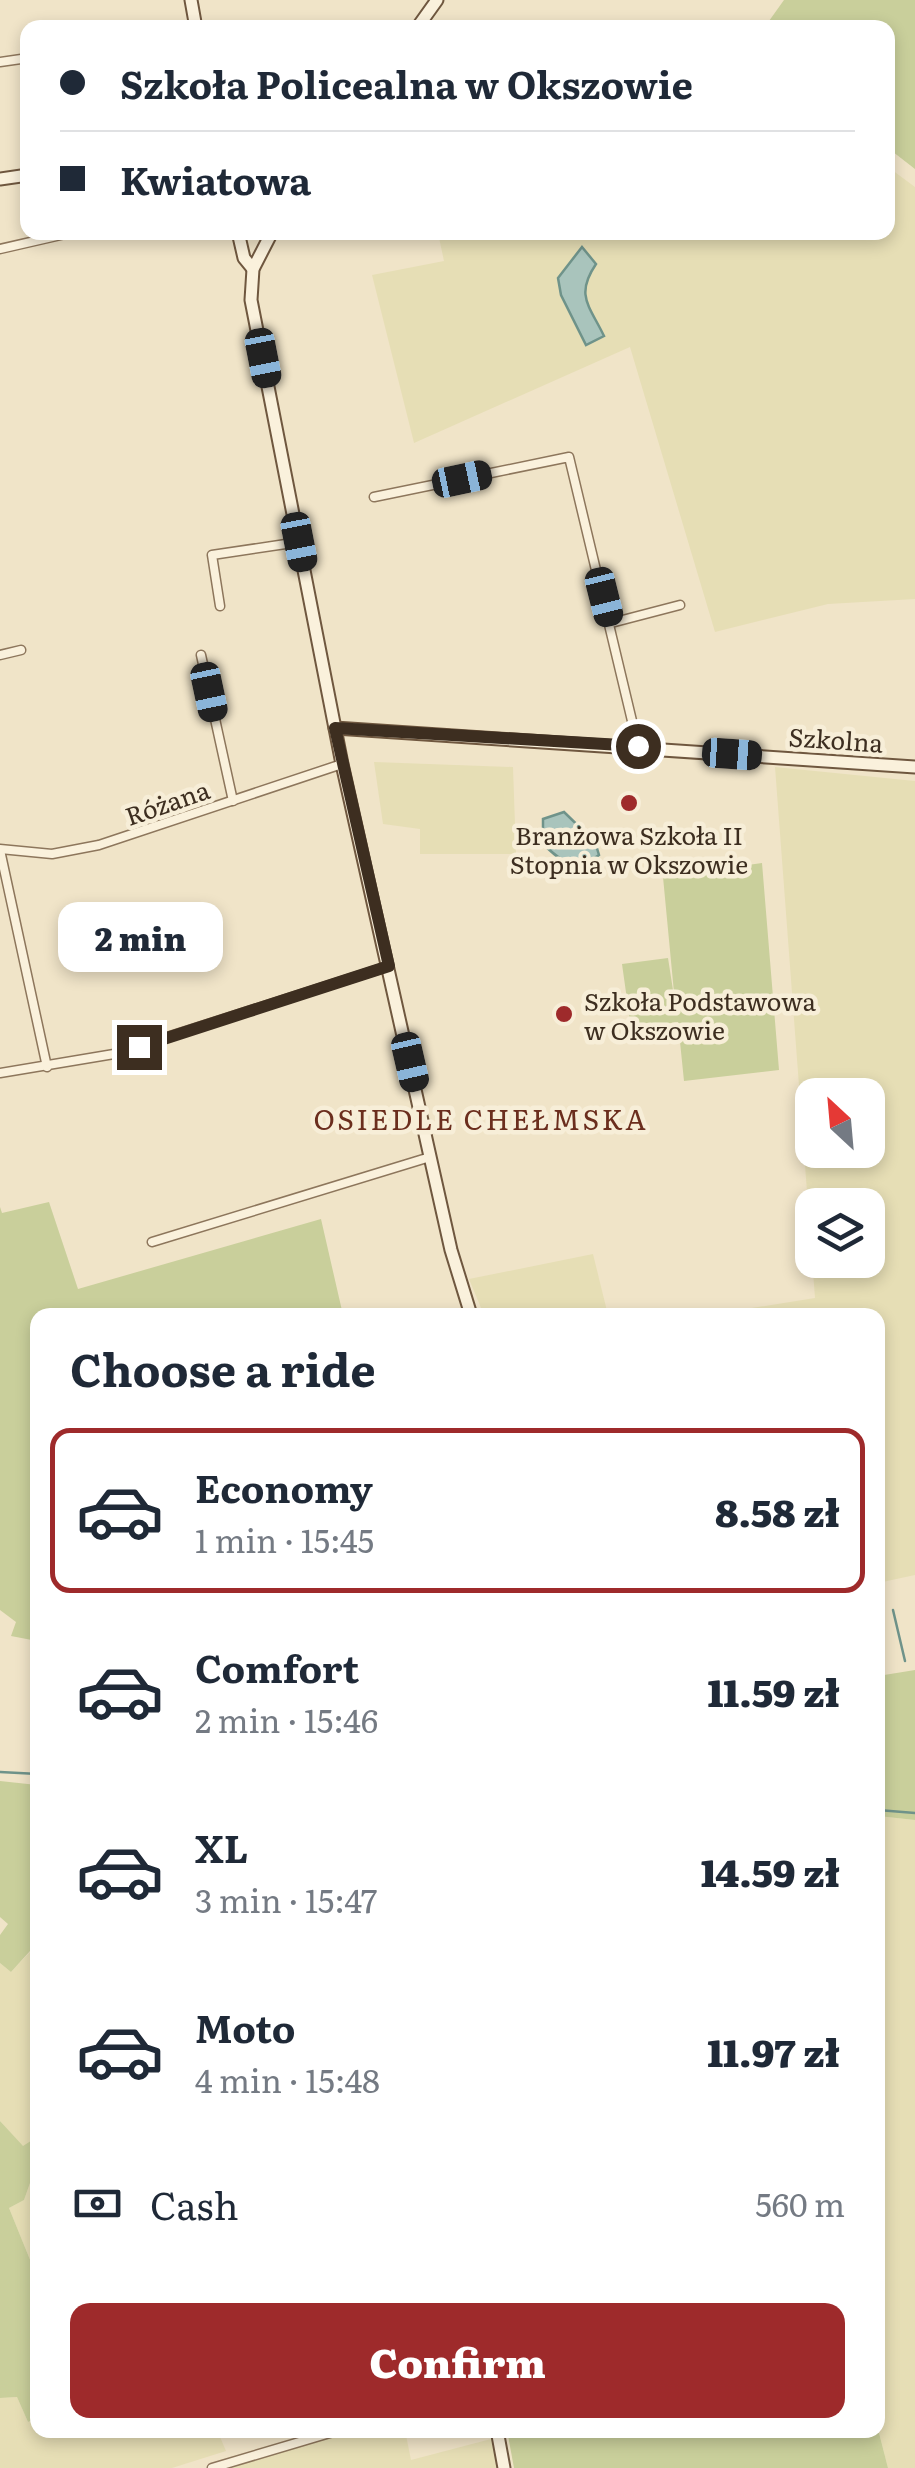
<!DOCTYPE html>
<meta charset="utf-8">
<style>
body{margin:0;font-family:Literata,serif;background:#f6f6f7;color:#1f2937;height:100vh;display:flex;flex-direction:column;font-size:38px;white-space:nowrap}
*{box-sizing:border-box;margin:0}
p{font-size:32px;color:#747a83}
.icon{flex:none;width:55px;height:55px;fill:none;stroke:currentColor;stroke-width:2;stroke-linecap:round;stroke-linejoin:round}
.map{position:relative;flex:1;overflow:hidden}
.sheet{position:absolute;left:30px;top:1308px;width:855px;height:1130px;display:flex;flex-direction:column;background:#fff;border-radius:20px;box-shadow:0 5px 15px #0003}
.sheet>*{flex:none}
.guide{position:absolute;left:20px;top:20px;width:875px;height:220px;border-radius:20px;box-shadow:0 5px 15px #0003;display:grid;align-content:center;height:220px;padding:0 40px;background:#fff}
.needle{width:65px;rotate:334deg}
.fabs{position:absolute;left:795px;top:1078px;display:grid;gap:20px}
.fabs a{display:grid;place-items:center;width:90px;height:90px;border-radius:20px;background:#fff;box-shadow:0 5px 15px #0003;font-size:50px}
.end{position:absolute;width:45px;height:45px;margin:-22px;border:12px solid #3d2e20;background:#fff;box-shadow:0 0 0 5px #fff}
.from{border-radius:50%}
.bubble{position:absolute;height:70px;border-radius:20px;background:#fff;box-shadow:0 5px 15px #0003;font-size:32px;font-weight:800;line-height:70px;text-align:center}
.car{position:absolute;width:30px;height:60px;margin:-30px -15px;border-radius:12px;box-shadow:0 0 8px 2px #0007;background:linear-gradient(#222 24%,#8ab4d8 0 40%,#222 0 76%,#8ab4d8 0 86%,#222 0)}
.guide b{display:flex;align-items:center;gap:35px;height:95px;font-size:38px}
.guide b+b{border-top:2px solid #e0e1e3}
.guide i{width:25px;height:25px;background:#1f2937}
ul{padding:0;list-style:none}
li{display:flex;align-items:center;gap:30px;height:165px;margin:0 20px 15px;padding:0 20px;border:5px solid transparent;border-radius:20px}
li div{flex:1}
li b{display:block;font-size:38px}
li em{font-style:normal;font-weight:800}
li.current{border-color:#9e2a2b}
li>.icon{width:90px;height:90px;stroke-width:1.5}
h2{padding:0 40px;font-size:45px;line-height:120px}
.pay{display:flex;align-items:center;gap:25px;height:110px;padding:0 40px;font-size:38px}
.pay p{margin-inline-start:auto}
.cta{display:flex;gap:20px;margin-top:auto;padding:20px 40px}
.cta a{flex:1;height:115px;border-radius:20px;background:#9e2a2b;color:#fff;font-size:40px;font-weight:800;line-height:115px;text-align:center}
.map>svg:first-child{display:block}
.farmland{fill:#e6deb5;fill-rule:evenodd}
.green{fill:#c9cf9b}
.water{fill:#a9c4bc;stroke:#6f938a;stroke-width:2.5}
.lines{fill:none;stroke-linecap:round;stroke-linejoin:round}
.stream{stroke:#6f938a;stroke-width:2.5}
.street-casing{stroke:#8d765c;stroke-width:11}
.secondary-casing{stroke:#6f573f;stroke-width:15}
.street{stroke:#faf1dc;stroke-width:8}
.secondary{stroke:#faf1dc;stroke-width:11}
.route{stroke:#3d2e20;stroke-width:12}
.poi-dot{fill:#9e2a2b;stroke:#f7eed8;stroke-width:4}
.labels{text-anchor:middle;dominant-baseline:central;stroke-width:9;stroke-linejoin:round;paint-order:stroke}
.street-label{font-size:25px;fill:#3d2e20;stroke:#f7eed8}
.poi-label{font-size:25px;fill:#3d2e20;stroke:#f7eed8}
.neighbourhood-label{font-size:28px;letter-spacing:2.5px;fill:#6b2e1e;stroke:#f7eed8}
</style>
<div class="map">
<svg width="915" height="2468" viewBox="0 0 915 2468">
<rect width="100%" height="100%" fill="#f0e4c8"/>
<!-- farmland -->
<g class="farmland">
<polygon points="888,167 915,187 915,599 828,604 715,632 630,347 414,443 372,275 444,261 438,233 888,232"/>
<polygon points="374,762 513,767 516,854 420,854 420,829 383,824"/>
<path d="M775,767L915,781V1575L878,1583V1315H708L815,1298ZM812,1095H868V1150H812ZM812,1205H868V1260H812Z"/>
<polygon points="593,1254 608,1315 484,1315 469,1279"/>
<polygon points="878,1816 915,1820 915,2468 888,2468 878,2429"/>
<polygon points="31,1951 37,1955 37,2137 23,2147 0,2121 0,1963 11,1972"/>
<polygon points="37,2179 37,2277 9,2208 24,2200 30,2183"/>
<polygon points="17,2397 28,2422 37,2418 38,2430 217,2430 226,2451 172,2468 0,2468 0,2398"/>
<polygon points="331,2430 405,2430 411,2460 491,2439 497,2468 220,2468"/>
</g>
<!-- green -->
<g class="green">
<polygon points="784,0 915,0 915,169 888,148 888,28 772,27 769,21"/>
<polygon points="762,863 779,1070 684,1081 678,1022 631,1028 622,964 668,958 675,1003 663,877"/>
<polygon points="49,1202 78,1289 321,1219 343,1315 38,1315 37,1641 11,1636 16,1622 0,1610 0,1207 2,1213"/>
<polygon points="915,1670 915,1820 878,1816 878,1676"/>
<polygon points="0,1781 37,1785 37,1955 30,1951 11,1972 0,1963 0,1935 8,1924 0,1917"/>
<polygon points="0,2121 23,2146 37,2137 37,2179 30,2183 24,2200 9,2208 37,2277 37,2418 28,2422 17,2397 0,2398"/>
<polygon points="878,2429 888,2468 514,2468 507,2430"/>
</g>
<!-- water -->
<g class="water">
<path d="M582,247L596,264C575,295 589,305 604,336L586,345L561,295L558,278Z"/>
<path d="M564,812L595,842L599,855C575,873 563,863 543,844V819Z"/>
</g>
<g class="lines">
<!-- stream -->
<g class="stream">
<polyline points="893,1610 905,1661"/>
<polyline points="0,1772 38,1774"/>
<polyline points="878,1810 915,1813"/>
</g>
<defs>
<g id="street">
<polyline points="0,62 28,58"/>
<polyline points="0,249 74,232"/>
<polyline points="374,497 569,457 638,746"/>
<polyline points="220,606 212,555 299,542"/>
<polyline points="611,623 680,605"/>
<polyline points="0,655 21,650"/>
<polyline points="201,655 233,801"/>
<polyline points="0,849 52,854 99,845 342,764"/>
<polyline points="0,850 47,1067"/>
<polyline points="0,1073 114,1054 389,966"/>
<polyline points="152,1242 430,1157"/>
<polyline points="212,2468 340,2430"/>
</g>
<g id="secondary">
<polyline points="191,0 196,28"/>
<polyline points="417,28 437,0"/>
<polyline points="0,179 28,175"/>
<polyline points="238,232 244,258 253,269"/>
<polyline points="272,232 253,269 251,300 342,764 451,1250 471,1315"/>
<polyline points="335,728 915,767"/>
<polyline points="497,2430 504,2468"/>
</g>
</defs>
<!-- street casing -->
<use href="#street" class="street-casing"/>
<!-- secondary casing -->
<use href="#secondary" class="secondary-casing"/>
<!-- street -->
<use href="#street" class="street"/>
<!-- secondary -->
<use href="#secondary" class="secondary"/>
</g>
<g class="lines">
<!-- route -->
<polyline class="route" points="139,1047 389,966 335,728 638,746"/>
</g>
<!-- markers -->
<g class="poi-dot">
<circle cx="629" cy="803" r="10"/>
<circle cx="564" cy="1014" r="10"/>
</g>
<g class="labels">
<!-- street labels -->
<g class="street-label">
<text transform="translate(836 739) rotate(4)">Szkolna</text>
<text transform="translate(167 802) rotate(-19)">Różana</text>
</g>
<!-- poi labels -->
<g class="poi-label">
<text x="629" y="834">Branżowa Szkoła II<tspan x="629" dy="29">Stopnia w Okszowie</tspan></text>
<text x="584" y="1000" text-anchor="start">Szkoła Podstawowa<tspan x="584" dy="29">w Okszowie</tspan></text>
</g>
<!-- neighbourhood labels -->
<g class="neighbourhood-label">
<text x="481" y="1118">OSIEDLE CHEŁMSKA</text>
</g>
</g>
</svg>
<div class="fabs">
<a><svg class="needle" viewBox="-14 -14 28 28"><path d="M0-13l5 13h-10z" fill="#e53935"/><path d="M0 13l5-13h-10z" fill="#747a83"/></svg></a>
<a><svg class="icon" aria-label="layers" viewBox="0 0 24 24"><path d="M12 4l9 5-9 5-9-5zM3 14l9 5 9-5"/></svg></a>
</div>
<i class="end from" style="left:638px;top:746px"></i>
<i class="end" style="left:139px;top:1047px"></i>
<div class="bubble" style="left:58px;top:902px;width:165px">2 min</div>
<i class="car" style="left:263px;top:358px;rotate:169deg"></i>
<i class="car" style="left:462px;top:479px;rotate:78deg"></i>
<i class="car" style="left:299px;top:542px;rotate:169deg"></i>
<i class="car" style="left:604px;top:597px;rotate:166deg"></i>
<i class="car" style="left:209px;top:692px;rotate:168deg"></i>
<i class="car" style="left:732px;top:754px;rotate:94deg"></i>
<i class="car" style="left:410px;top:1062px;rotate:167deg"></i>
<div class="guide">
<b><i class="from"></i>Szkoła Policealna w Okszowie</b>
<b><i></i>Kwiatowa</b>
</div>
<section class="sheet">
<h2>Choose a ride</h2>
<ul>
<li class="current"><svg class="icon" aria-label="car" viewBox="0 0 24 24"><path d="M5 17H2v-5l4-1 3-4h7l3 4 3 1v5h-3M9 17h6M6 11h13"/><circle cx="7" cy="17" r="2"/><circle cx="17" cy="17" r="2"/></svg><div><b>Economy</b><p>1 min · 15:45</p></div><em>8.58 zł</em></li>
<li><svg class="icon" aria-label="car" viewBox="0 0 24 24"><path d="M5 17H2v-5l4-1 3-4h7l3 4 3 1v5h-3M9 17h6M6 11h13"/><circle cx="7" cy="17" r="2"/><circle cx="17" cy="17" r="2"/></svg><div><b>Comfort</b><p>2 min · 15:46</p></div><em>11.59 zł</em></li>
<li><svg class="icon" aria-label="car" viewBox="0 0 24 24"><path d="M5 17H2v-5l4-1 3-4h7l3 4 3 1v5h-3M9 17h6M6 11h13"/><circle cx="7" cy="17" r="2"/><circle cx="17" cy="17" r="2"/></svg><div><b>XL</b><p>3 min · 15:47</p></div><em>14.59 zł</em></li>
<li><svg class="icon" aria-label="car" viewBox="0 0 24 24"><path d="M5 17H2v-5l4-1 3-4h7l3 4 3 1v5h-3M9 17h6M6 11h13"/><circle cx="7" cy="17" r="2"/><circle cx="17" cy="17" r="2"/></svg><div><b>Moto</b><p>4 min · 15:48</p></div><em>11.97 zł</em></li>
</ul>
<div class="pay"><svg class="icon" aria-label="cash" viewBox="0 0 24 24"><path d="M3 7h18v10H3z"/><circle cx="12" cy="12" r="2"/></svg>Cash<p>560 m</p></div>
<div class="cta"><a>Confirm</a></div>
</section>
</div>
